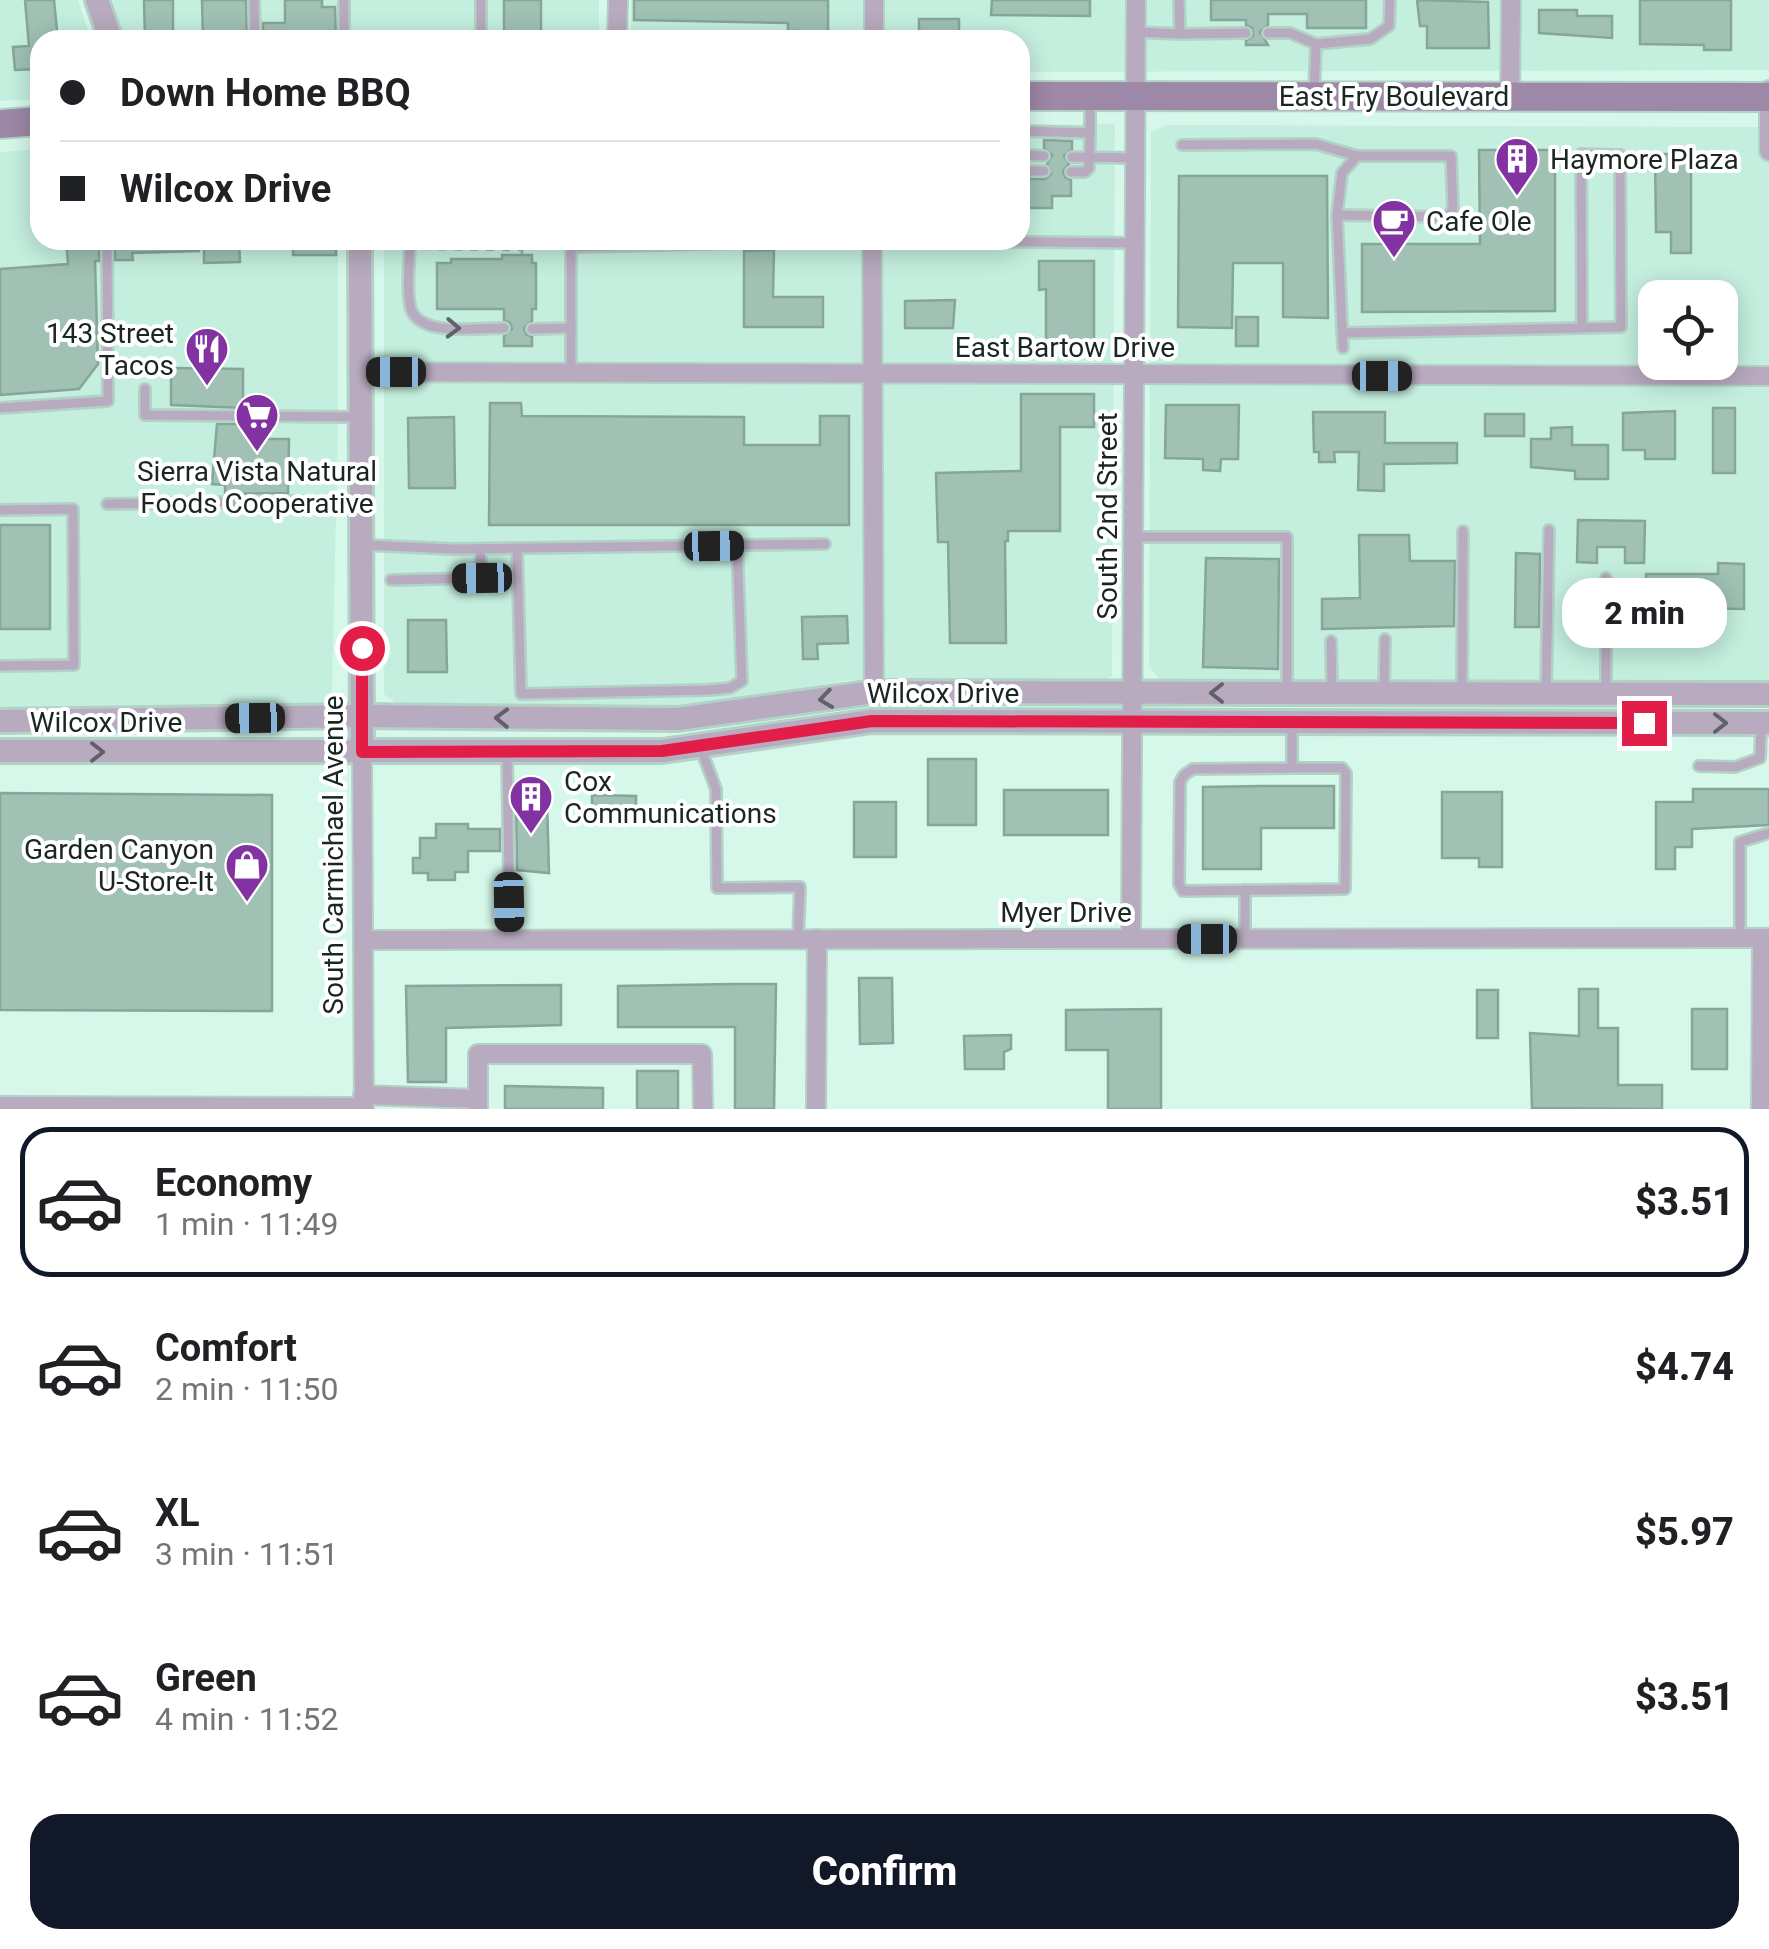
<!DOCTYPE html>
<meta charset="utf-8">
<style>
body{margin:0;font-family:Roboto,sans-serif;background:#f2f2f2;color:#202124;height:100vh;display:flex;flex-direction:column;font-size:38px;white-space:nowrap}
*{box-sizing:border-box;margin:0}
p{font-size:32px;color:#757577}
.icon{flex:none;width:55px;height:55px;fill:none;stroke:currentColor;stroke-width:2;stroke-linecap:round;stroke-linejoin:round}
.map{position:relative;height:1109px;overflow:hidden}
.drawer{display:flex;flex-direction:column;background:#fff;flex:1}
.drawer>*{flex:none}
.top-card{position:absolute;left:30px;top:30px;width:1000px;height:220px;border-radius:30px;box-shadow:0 5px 25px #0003;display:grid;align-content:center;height:220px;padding:0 30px;background:#fff}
.tools{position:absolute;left:1638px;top:280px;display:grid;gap:20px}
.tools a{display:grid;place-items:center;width:100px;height:100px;border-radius:20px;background:#fff;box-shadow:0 5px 25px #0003;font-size:50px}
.end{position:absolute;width:45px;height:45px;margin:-22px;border:12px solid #e11d48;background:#fff;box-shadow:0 0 0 5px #fff}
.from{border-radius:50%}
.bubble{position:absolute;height:70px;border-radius:30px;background:#fff;box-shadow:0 5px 25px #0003;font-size:32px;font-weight:800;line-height:70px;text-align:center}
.car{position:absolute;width:30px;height:60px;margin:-30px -15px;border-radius:12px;box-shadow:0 0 8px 2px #0007;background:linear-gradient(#222 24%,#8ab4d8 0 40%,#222 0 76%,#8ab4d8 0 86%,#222 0)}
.top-card b{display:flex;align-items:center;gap:35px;height:95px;font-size:38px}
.top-card b+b{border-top:2px solid #e0e0e0}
.top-card i{width:25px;height:25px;background:#202124}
ul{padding:18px 0 0;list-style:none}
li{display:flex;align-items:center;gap:30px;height:150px;margin:0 20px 15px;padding:0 10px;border:5px solid transparent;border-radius:30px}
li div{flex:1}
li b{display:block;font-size:38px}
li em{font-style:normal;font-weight:800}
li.on{border-color:#111827}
li>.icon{width:90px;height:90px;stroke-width:1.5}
.cta{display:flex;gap:20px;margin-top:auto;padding:20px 30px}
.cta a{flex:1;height:115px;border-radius:30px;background:#111827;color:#fff;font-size:40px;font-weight:800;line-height:115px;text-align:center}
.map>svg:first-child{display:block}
.built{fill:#c4efde;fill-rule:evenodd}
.building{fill:#a0c1b4;stroke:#85a699;stroke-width:2.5}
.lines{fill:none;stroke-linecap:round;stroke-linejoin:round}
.service-casing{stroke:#b3d2c7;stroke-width:14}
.minor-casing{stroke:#b3d2c7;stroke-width:22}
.tertiary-casing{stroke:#b3d2c7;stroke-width:28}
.secondary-casing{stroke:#b3d2c7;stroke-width:32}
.path{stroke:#94afa5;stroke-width:2.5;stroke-dasharray:8 8;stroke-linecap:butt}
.service{stroke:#b8aabf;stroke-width:9}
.minor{stroke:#b8aabf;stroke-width:18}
.tertiary{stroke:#b8aabf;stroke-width:22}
.secondary{stroke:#9d88a7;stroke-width:28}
.oneway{stroke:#616168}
.route{stroke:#e11d48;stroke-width:12}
.labels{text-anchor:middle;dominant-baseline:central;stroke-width:8;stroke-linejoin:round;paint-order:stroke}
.street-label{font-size:28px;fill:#192621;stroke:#fff}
.poi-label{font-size:28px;fill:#192621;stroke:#fff;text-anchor:start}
</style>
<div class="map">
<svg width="1769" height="1109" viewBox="0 0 1769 1109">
<rect width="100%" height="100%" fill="#d5f8eb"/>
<!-- built -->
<g class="built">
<polygon points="0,0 78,0 91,40 40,40 40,99 0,101"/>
<polygon points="113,0 599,0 599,40 125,40"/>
<polygon points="631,0 1769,0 1769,70 1020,72 1020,40 631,40"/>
<polygon points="1115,124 1112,676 1105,679 851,680 669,710 403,708 384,694 384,240 1020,240 1020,125"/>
<path d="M1167,125L1769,127V680L1160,679L1149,667L1151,132ZM1655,298H1720V362H1655Z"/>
<polygon points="40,149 40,240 338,240 338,424 332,695 328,704 320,708 0,710 0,152"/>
</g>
<!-- building -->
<g class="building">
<polygon points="25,0 54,0 58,40 40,40 40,69 15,70 13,47 29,46"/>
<polygon points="144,0 173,0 173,40 145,40"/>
<polygon points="202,0 246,0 247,40 203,40"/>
<polygon points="285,0 322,0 322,7 335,7 336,40 263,40 263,23 285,23"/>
<rect x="504" y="0" width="37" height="36"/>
<polygon points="634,0 828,0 828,36 798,36 798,31 788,31 788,23 634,20"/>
<polygon points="992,0 1090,0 1090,16 991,15"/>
<polygon points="1211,0 1366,0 1366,28 1307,28 1307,14 1268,14 1268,25 1260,32 1268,45 1246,45 1246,41 1253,36 1252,28 1246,25 1246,20 1211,20"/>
<polygon points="1417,0 1488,2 1489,48 1427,48 1427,26 1420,26"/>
<polygon points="1640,0 1731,0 1731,50 1704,50 1704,45 1640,44"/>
<polygon points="1539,10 1577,10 1577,16 1612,16 1612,38 1539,33"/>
<polygon points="919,19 959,19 959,38 919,37"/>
<polygon points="1044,140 1072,141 1072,149 1064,156 1069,164 1063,171 1065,177 1071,180 1071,196 1052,196 1052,208 1020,208 1020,179 1045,179 1051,174 1047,164 1052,155 1044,148"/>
<polygon points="1479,150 1555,150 1555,311 1362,312 1362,244 1480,244"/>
<polygon points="1655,154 1691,154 1691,253 1671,253 1671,232 1656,232"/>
<polygon points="1179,176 1327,176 1328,318 1283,317 1283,263 1233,263 1232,328 1178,327"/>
<polygon points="66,240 99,240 99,261 95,261 98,364 79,389 0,395 0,269 68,264"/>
<polygon points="115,240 199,240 199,251 132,253 133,260 115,260"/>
<polygon points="204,240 239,240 240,262 204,263"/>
<rect x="293" y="240" width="43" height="15"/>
<polygon points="774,250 773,297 823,297 823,327 744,327 744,251"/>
<polygon points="502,255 532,255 532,263 536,263 536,309 532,309 532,321 524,328 526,334 532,337 532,346 504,346 504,336 512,329 510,323 504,320 504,309 437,309 437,263 451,263 451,259 502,259"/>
<polygon points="1039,261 1094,261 1094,343 1046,343 1046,289 1039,290"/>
<polygon points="955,300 953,328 905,328 905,301"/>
<rect x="1236" y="317" width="22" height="29"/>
<polygon points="171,368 243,369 243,408 171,405"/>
<polygon points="1021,394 1094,394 1094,427 1060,427 1060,531 1008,531 1008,541 1005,541 1006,643 950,643 948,542 938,542 936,473 1021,471"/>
<polygon points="490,403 521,403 522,416 744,417 744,445 820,445 820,416 849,416 849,525 489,525"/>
<polygon points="1166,405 1239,405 1238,459 1221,459 1220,471 1203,470 1203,459 1165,458"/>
<rect x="1713" y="408" width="22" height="65"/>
<polygon points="1675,411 1675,459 1645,459 1645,450 1623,450 1623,413"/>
<polygon points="1313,412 1385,412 1385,443 1457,443 1457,463 1384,464 1384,491 1358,490 1359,452 1334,452 1335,462 1319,462 1319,452 1314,452"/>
<rect x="1485" y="414" width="39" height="22"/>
<polygon points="454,417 455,488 409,488 408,418"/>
<polygon points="217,424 243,424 248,427 248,439 289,439 288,493 225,494 225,485 212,484"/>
<polygon points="1572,427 1572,445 1608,445 1608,479 1575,479 1575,471 1531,467 1531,439 1551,439 1551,428"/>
<polygon points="1578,520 1645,521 1644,563 1625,563 1625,547 1597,547 1597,563 1577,562"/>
<rect x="0" y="525" width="50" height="104"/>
<polygon points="1359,535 1409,535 1410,561 1455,561 1454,626 1322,629 1322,599 1360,598"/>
<polygon points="1516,553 1540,554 1539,627 1515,627"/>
<polygon points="1206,558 1279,559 1278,669 1203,667"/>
<polygon points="1718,563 1744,564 1744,609 1698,608 1698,630 1646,630 1646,574 1718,574"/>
<polygon points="847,616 848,643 817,644 818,659 803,659 802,617"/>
<polygon points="408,620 446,620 447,672 408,672"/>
<rect x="928" y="759" width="48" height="66"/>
<polygon points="1261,786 1334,786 1334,828 1261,828 1261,869 1203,869 1203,787"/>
<polygon points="1693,789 1769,789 1769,825 1692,829 1692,847 1675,847 1675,869 1656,869 1656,802 1693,802"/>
<rect x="1004" y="790" width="104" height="45"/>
<polygon points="1442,792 1502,792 1502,867 1479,867 1479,858 1442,858"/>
<polygon points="0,793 272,795 272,1011 0,1010"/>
<polygon points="592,795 636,796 636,819 592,818"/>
<polygon points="516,799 547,799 549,873 517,870"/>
<rect x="854" y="802" width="42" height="55"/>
<polygon points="436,824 468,824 468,829 500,829 500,851 468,851 468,872 455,872 455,880 428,880 428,873 413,873 413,858 420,858 420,838 436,838"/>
<polygon points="859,978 892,978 893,1043 860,1044"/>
<polygon points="734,984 776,984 774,1109 735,1109 735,1027 618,1027 618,986"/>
<polygon points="561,985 561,1025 446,1028 446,1082 408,1082 406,986"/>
<polygon points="1579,989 1598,989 1598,1028 1618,1028 1618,1085 1662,1085 1662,1109 1532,1108 1530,1033 1579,1036"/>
<rect x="1477" y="990" width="21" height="48"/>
<polygon points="1161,1009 1161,1109 1108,1109 1108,1050 1066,1050 1066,1010"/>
<rect x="1692" y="1009" width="35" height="60"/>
<polygon points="1011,1035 1011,1049 1004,1052 1004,1069 965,1069 964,1036"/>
<rect x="637" y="1071" width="41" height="38"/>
<polygon points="505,1086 603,1088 603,1109 505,1109"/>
</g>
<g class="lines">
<defs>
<g id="service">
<polyline points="254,0 255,40"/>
<polyline points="344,0 344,40"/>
<polyline points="481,0 481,40"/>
<polyline points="1136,32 1180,34 1179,0"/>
<polyline points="1268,33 1290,33 1316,44"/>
<polyline points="1180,34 1246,33"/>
<polyline points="1314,93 1316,44 1370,39 1389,26 1390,0"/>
<polyline points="1020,131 1090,133 1090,100"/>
<polyline points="1182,145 1316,144 1357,156 1451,156 1453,209 1447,217 1337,215"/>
<polyline points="1020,155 1044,156"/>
<polyline points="1072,157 1134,158"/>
<polyline points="1020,171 1044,171"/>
<polyline points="1071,172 1085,172 1089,168 1090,133"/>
<path d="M410,240C410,261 406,285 410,305C415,338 478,328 504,328"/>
<polyline points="571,247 872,240 1133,243"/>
<polyline points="532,329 571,328"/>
<polyline points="1342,333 1582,328 1621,327 1620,155 1581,154 1582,328"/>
<polyline points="1343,348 1337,215 1342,173 1357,156"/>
<polyline points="571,372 571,240"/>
<polyline points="145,389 145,415 358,417"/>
<polyline points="0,408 108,401 107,240"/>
<polyline points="107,504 312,501 359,506"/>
<polyline points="0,510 73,509 74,665 0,666"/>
<polyline points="1134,537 1287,537 1287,691"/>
<polyline points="365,545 452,549 825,544"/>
<polyline points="517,548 521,694 708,690 730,688 742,681 737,545"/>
<polyline points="1606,578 1606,691"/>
<polyline points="391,580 482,578 480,549"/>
<polyline points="1331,641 1332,690"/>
<polyline points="1384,690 1385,639"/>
<polyline points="1462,691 1463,531"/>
<polyline points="1546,691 1549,530"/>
<polyline points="1292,723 1292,768 1342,768 1346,773 1345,889 1183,891 1179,884 1180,782 1184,775 1193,769 1292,768"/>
<polyline points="701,749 716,789 717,888 800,887 798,939"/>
<polyline points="507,754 510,938"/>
<polyline points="1699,766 1735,767 1760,758 1761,726"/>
<polyline points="1245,890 1245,937"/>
<polyline points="1740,938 1740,842 1769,833"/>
</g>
<g id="minor">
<polyline points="617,40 618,0"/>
<polyline points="874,40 874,0"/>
<polyline points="1769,90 1769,151"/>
<polyline points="1510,98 1511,0"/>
<polyline points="872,240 874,692"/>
<polyline points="361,372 1769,376"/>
<polyline points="362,752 364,1109"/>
<polyline points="1131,939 1136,0"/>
<polyline points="363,940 1769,938"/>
<polyline points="363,1095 478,1099"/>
<polyline points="0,1106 364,1107"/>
<polyline points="478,1109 478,1054 702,1054 703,1109"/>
<polyline points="816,1109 817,939"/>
<polyline points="1761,1109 1762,938"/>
</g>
<g id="tertiary">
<polyline points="97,0 111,40"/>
<polyline points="360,240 362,752"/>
<polyline points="0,721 362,716 678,719 874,692 1769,694"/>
<polyline points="0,751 662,751 872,721 1769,723"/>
</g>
<g id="secondary">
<polyline points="1020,96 1769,97"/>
<polyline points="0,124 40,121"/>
</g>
</defs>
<!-- service casing -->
<use href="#service" class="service-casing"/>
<!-- minor casing -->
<use href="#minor" class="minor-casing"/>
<!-- tertiary casing -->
<use href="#tertiary" class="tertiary-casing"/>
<!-- secondary casing -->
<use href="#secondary" class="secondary-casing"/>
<!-- path -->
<polyline class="path" points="422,249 522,250 522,255"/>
<!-- service -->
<use href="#service" class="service"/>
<!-- minor -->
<use href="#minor" class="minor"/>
<!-- tertiary -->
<use href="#tertiary" class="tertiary"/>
<!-- secondary -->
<use href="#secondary" class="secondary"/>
</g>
<!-- one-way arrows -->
<defs><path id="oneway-chevron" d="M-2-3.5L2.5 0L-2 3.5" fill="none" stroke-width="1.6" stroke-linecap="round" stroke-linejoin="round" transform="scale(2.5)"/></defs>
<g class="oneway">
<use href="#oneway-chevron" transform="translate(453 328) rotate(2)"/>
<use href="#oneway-chevron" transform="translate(1217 693) rotate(-180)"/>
<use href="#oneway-chevron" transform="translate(826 699) rotate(172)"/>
<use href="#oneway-chevron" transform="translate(502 718) rotate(-179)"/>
<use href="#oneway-chevron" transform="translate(1720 723)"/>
<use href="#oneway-chevron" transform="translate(97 752)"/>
</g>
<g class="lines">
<!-- route -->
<polyline class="route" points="362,648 362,752 662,751 872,721 1644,723"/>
</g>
<!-- icons -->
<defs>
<symbol id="building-pin" viewBox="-11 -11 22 30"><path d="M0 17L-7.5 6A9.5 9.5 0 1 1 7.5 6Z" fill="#8332a2" stroke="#fff"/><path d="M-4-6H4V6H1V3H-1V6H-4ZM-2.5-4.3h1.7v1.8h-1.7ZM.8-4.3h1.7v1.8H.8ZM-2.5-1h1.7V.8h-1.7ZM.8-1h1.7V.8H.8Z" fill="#fff"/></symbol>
<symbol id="cafe-pin" viewBox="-11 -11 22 30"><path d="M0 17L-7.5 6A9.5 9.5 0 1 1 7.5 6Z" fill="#8332a2" stroke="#fff"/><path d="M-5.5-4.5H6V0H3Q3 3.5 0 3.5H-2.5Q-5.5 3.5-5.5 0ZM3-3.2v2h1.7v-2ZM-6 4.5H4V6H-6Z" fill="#fff"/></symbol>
<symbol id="restaurant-pin" viewBox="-11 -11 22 30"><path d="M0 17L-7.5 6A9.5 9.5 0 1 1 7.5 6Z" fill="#8332a2" stroke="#fff"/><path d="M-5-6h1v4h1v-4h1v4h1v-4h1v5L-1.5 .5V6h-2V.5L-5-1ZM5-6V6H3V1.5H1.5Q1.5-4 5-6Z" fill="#fff"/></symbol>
<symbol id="supermarket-pin" viewBox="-11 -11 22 30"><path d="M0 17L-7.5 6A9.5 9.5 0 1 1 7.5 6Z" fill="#8332a2" stroke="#fff"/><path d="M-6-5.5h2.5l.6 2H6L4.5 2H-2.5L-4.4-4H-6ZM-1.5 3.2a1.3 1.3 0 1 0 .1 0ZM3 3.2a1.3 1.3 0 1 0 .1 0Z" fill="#fff"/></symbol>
<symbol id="shop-pin" viewBox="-11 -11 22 30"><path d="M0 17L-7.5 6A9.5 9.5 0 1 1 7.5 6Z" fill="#8332a2" stroke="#fff"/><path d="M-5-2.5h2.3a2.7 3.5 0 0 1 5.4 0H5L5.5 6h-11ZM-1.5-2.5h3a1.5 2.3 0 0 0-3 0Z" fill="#fff"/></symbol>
</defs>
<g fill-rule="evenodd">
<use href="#building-pin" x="1492" y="134" width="50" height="68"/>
<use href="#cafe-pin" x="1369" y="196" width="50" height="68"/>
<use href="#restaurant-pin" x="182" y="324" width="50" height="68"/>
<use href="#supermarket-pin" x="232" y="390" width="50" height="68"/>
<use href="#building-pin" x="506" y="772" width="50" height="68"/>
<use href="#shop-pin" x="222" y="840" width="50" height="68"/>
</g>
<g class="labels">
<!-- street labels -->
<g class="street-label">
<text x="1394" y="96">East Fry Boulevard</text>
<text x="1065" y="347">East Bartow Drive</text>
<text transform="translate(1107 516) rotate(-90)">South 2nd Street</text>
<text x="943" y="693">Wilcox Drive</text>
<text x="106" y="722">Wilcox Drive</text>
<text transform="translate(333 855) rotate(-90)">South Carmichael Avenue</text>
<text x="1066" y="912">Myer Drive</text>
</g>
<!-- poi labels -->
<g class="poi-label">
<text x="1550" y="159">Haymore Plaza</text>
<text x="1426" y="221">Cafe Ole</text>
<text x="174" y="333" text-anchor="end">143 Street<tspan x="174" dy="32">Tacos</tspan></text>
<text x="257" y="471" text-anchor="middle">Sierra Vista Natural<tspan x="257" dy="32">Foods Cooperative</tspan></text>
<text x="564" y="781">Cox<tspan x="564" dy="32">Communications</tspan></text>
<text x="214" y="849" text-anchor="end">Garden Canyon<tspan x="214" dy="32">U-Store-It</tspan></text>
</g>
</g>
</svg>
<div class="tools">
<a><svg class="icon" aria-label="locate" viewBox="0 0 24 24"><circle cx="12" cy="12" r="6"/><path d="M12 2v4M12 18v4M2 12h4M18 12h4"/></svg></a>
</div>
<i class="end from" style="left:362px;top:648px"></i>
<i class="end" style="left:1644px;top:723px"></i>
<div class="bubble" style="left:1562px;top:578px;width:165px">2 min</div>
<i class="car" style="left:396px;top:372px;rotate:270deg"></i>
<i class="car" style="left:1382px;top:376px;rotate:90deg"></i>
<i class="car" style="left:714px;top:546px;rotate:89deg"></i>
<i class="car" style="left:482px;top:578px;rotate:269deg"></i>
<i class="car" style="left:255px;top:718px;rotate:269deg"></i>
<i class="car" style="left:509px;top:902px;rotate:179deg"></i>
<i class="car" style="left:1207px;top:939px;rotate:270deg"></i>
<div class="top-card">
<b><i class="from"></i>Down Home BBQ</b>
<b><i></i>Wilcox Drive</b>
</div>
</div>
<section class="drawer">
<ul>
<li class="on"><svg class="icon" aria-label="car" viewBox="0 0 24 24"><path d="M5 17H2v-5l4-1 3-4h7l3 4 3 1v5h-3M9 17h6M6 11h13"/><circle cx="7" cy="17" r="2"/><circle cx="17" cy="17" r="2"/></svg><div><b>Economy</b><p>1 min · 11:49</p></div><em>$3.51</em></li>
<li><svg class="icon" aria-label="car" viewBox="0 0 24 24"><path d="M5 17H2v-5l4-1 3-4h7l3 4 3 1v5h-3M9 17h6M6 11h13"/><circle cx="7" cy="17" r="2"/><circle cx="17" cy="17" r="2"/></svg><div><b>Comfort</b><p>2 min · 11:50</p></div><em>$4.74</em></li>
<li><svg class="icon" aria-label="car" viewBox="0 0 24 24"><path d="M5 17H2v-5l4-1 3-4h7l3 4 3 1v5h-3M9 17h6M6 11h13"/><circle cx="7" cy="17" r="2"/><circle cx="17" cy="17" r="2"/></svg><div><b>XL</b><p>3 min · 11:51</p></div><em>$5.97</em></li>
<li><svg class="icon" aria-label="car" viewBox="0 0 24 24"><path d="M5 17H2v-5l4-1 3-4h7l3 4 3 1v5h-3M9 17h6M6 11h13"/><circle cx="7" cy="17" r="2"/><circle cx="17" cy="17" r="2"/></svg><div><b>Green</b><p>4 min · 11:52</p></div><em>$3.51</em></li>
</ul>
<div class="cta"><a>Confirm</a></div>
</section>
